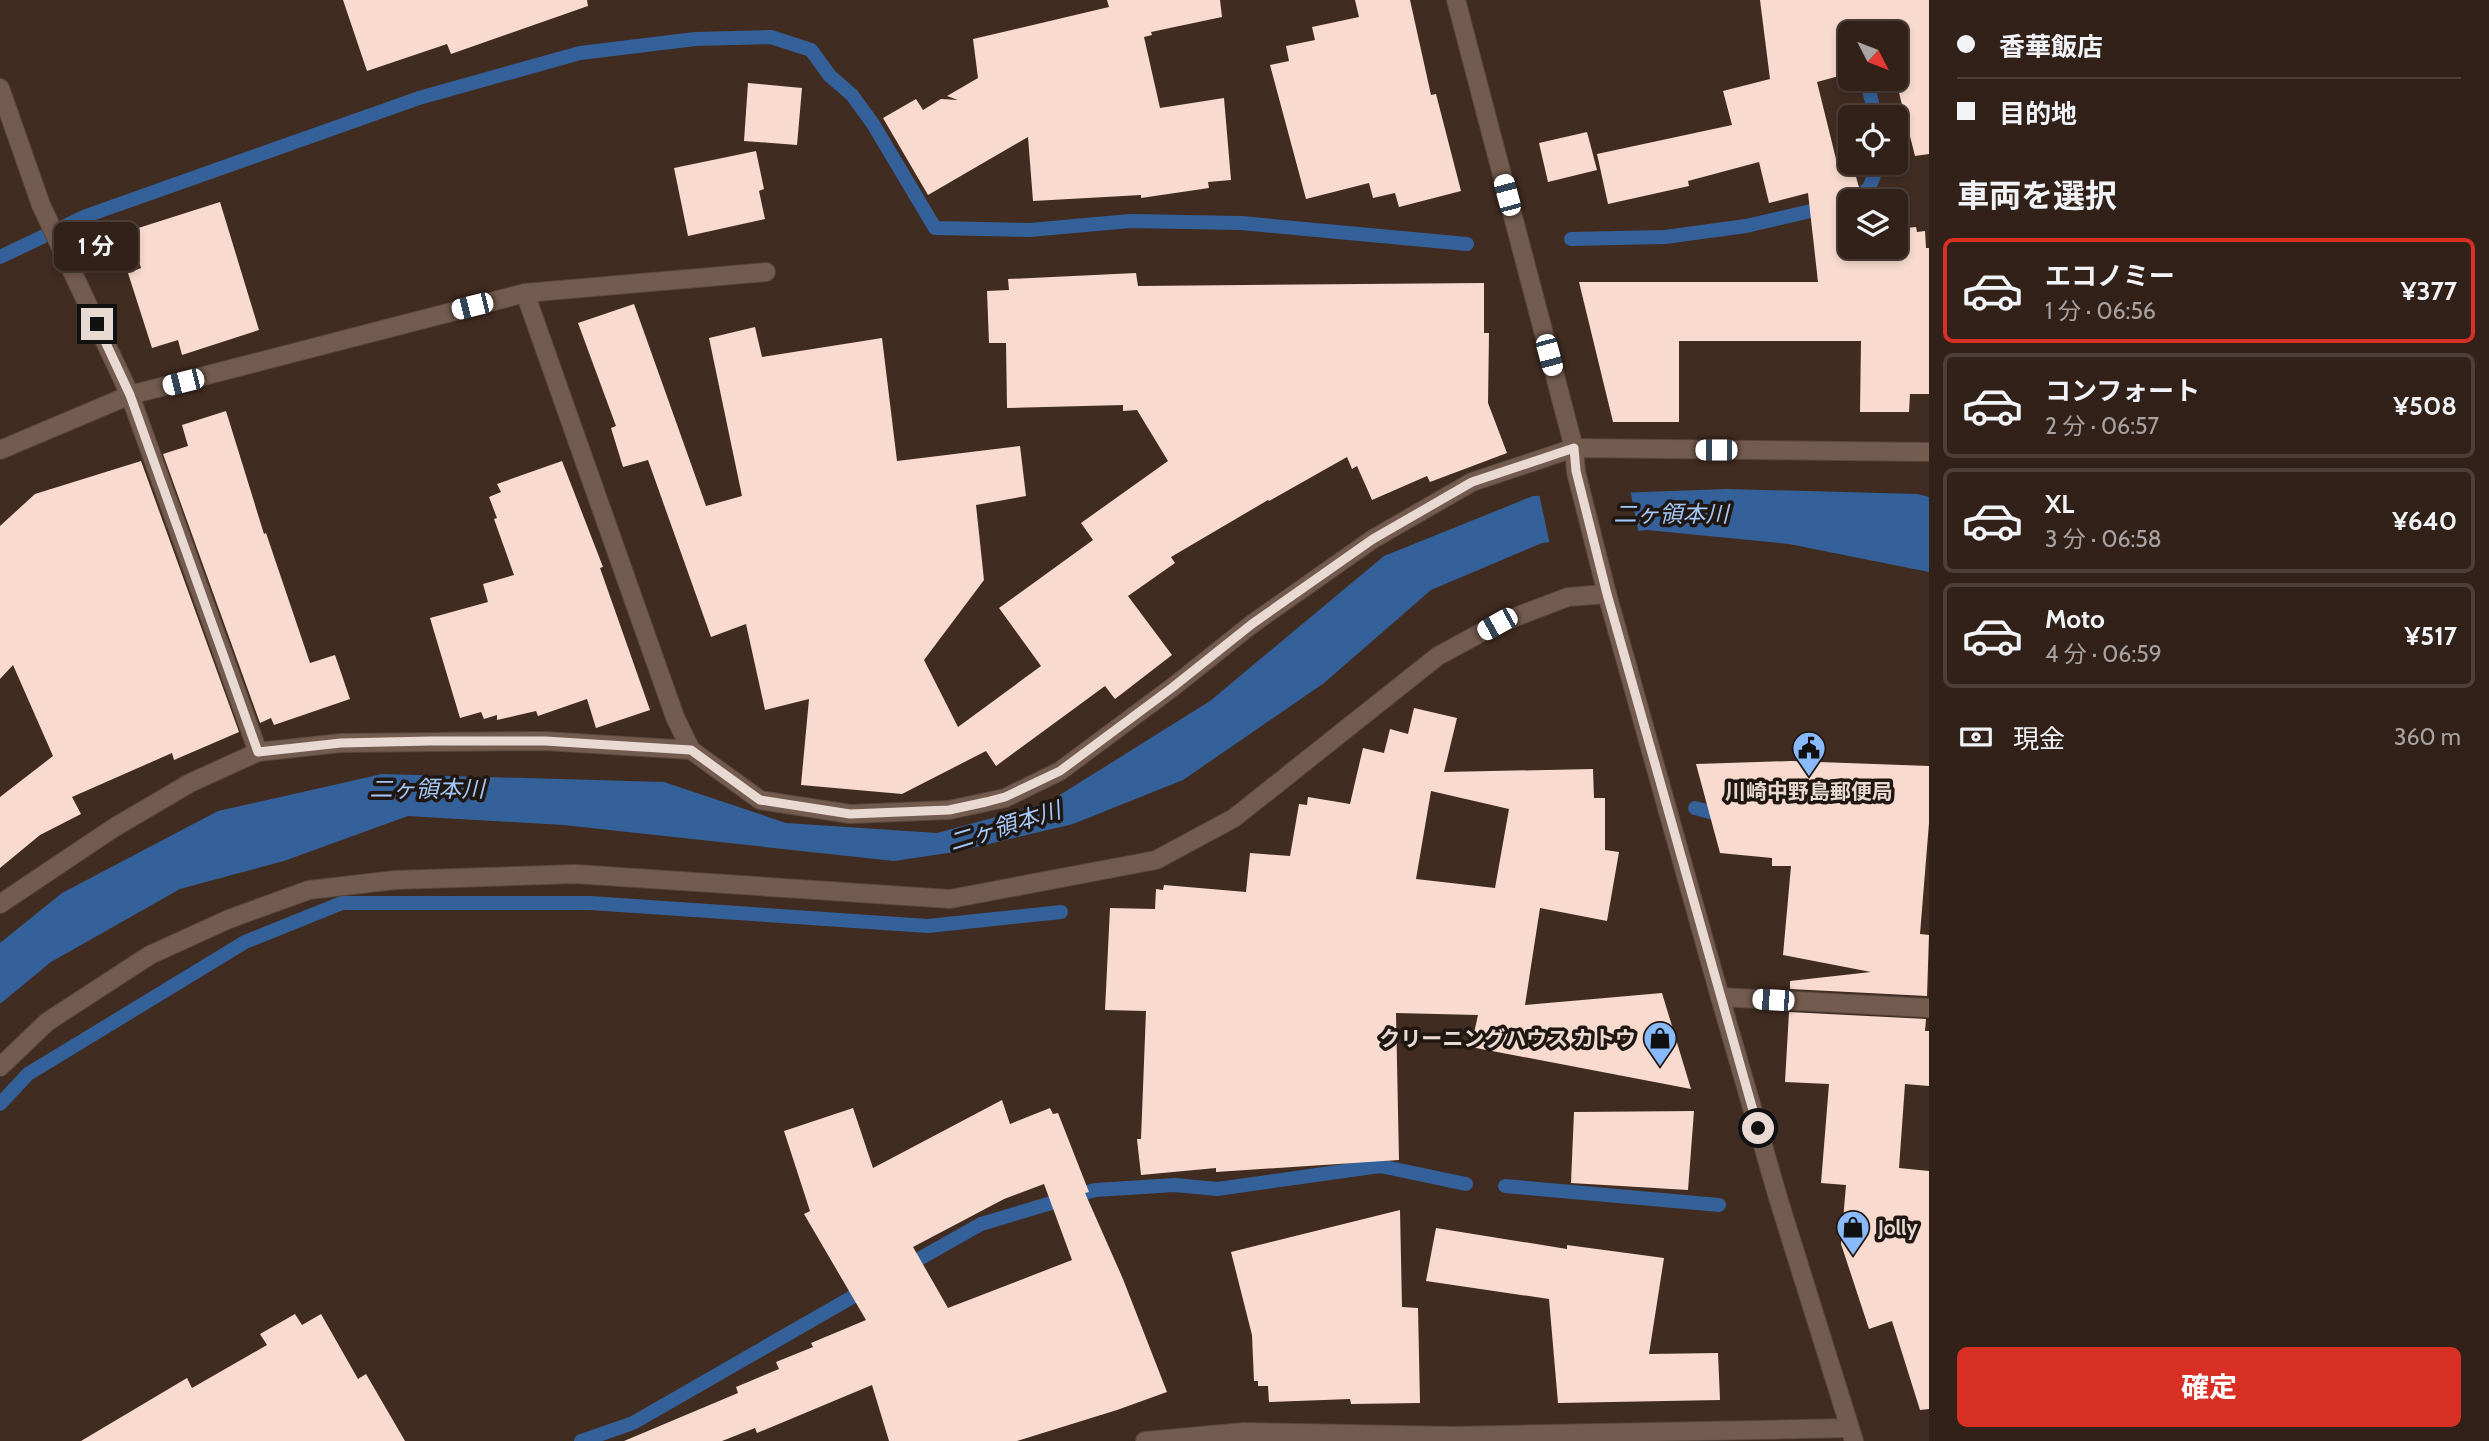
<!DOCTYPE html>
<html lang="ja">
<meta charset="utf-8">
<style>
body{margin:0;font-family:Cabin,"Noto Sans JP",sans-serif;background:#3d2e26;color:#f1f3f6;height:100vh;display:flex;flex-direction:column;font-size:26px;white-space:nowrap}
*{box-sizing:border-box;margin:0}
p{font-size:23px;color:#a8a3a2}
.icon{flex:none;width:38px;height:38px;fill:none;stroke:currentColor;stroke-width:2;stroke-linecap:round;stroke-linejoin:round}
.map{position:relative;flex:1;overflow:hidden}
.details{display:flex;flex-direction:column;background:#312119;width:560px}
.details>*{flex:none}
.top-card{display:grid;align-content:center;height:154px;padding:0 28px;background:#312119}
.needle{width:46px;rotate:132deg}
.controls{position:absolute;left:1838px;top:21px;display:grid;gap:14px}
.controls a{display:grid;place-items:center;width:70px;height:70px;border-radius:10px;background:#312119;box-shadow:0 4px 10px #0003,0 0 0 2px #4c3e38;font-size:35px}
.end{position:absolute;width:32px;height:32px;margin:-16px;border:9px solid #e8d9d2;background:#111;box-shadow:0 0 0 4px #111}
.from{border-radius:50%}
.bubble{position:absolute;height:49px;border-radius:10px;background:#312119;box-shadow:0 4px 10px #0003,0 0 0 2px #4c3e38;font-size:23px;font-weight:700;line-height:49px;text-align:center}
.car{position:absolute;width:21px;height:42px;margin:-21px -10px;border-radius:9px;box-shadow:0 0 5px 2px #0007;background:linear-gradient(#fff 24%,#345 0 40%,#fff 0 76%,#345 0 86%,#fff 0)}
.top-card b{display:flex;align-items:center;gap:24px;height:66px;font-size:26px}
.top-card b+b{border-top:2px solid #4c3e38}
.top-card i{width:18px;height:18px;background:#f1f3f6}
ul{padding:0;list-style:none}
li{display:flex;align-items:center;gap:21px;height:105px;margin:0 14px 10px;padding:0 14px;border:4px solid #4c3e38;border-radius:10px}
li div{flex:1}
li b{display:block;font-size:26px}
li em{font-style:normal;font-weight:700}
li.selected{border-color:#d93025}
li>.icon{width:63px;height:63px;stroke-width:1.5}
h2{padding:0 28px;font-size:32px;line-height:84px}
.pay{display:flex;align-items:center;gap:18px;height:77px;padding:0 28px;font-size:26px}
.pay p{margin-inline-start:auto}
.primary-button{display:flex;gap:14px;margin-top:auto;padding:14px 28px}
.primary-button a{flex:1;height:80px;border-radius:10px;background:#d93025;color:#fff;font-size:28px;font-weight:700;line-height:80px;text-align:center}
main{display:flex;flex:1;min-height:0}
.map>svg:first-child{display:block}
.water{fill:#35619a}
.pier{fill:#412c21}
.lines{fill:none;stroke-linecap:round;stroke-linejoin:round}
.stream{stroke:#35619a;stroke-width:14}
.building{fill:#f8dbce;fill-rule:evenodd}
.minor-casing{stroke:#59473e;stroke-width:20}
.minor{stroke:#745b4f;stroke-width:18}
.route{stroke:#e8d9d2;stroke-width:9}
.labels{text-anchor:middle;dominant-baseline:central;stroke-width:7;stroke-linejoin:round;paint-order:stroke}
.poi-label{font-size:21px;font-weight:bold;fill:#e8d9d2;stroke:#211712}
.water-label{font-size:23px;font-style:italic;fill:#a3c8f9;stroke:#211712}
</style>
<main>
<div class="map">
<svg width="1929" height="1441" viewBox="0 0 1929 1441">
<rect width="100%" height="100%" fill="#412c21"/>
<!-- water -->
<polygon class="water" points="1727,489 1918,494 1929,497 1929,572 1789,544 1647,530 1542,543 1431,590 1324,683 1183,780 1073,824 955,852 894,861 563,825 408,816 284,861 180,889 51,962 0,1004 0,943 62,893 218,811 382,774 664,782 786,823 937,833 1047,803 1210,701 1384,556 1533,496"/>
<!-- pier -->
<polygon class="pier" points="1630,489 1639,534 1550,545 1539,494"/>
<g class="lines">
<!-- stream -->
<g class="stream">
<polyline points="1867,79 1875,117"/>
<polyline points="1852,201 1869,188 1879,163"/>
<polyline points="1571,239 1665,237 1746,226 1828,207"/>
<polyline points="0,257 86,216 419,98 580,53 695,39 771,37 811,50 830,76 852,95 873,124 935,228 1030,230 1130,221 1241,223 1467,244"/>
<polyline points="1695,808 1725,816"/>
<polyline points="0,1104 28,1074 245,942 342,903 590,903 928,926 1061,912"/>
<polyline points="1505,1186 1719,1205"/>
<polyline points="903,1268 981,1224 1095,1190 1175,1185 1217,1189 1380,1166 1466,1184"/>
<polyline points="581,1441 633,1423 868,1288"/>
</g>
</g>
<!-- building -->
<g class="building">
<polygon points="343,0 587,0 588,6 451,54 447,44 367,71"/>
<polygon points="1107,0 1220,0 1222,17 1151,32 1152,35 1144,37 1160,108 1224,98 1231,180 1208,182 1209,188 1141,198 1141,195 1033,201 1028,137 928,195 883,118 916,99 923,110 941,99 958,100 947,96 978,78 973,39 1109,7"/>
<polygon points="1355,0 1410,0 1431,95 1436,94 1461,191 1399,207 1395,193 1373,198 1369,183 1306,199 1270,65 1289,61 1286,46 1315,40 1312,27 1359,17"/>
<polygon points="1760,0 1929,0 1929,154 1915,156 1895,77 1895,33 1850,33 1850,73 1817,82 1836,159 1850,155 1850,163 1852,163 1863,201 1850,201 1850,247 1895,247 1895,229 1916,227 1917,232 1925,231 1926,248 1929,248 1929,394 1910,394 1909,412 1860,412 1861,341 1679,341 1679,422 1613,422 1579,282 1818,282 1808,193 1769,203 1759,162 1688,181 1689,186 1608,204 1597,154 1732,125 1723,91 1770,79"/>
<polygon points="748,83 802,88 797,145 744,141"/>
<polygon points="1587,132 1597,170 1548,182 1539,143"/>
<polygon points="756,151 764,189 759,191 765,219 688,236 674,168"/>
<polygon points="220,202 259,330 182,355 178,340 152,348 128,273 141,268 129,231"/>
<polygon points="1136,273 1138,286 1484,283 1484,333 1489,333 1488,403 1507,453 1430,482 1427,476 1372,500 1357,466 1352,469 1347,457 1269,501 1268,500 1171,557 1175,563 1128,596 1172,655 1115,699 1105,686 996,766 986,751 902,794 801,785 809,699 765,710 746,624 711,637 648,460 623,467 611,428 616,426 578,323 634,304 706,506 742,496 709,338 755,327 762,357 882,338 897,461 1020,446 1026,496 976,505 984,580 924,660 958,727 1041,666 999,608 1093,540 1081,523 1168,461 1137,410 1123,411 1123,405 1007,408 1006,343 989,343 987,291 1009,290 1008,279"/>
<polygon points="226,411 264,534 266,533 310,663 335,655 350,699 274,725 271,718 260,723 163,454 188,446 182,425"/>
<polygon points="141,461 239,732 174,760 172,753 72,797 81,814 40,835 0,868 0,797 53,756 13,665 0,679 0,526 35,494"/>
<polygon points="562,461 603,567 600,568 650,710 596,728 587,699 538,716 536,711 497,720 497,715 484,719 481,712 460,718 430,618 488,602 483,584 514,575 494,519 497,518 489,497 501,492 497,484"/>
<path d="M1414,708L1457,718L1444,772L1593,769L1594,798H1605V850L1619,852L1607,921L1540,908L1525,1005L1662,993L1691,1089L1471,1047L1478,1015L1396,1013L1399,1160L1216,1172V1168L1141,1175L1137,1139H1141L1146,1011L1105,1010L1110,908L1155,909L1156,889L1163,890L1164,885L1246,892L1250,853L1290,856L1299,804L1307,805L1308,797L1350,804L1363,748L1384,753L1390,729L1408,734ZM1431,791L1509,809L1495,888L1416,879Z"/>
<polygon points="1791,761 1929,766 1929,823 1920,934 1929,935 1927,996 1790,989 1790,981 1871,972 1783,955 1791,866 1772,866 1772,858 1720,853 1696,764"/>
<polygon points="1789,1012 1926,1019 1925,1031 1929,1031 1929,1086 1905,1084 1899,1168 1929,1171 1929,1409 1920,1410 1892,1321 1869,1329 1841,1244 1846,1185 1821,1183 1829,1084 1785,1082"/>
<path d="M1002,1100L1010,1124L1050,1108L1053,1114L1058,1113L1089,1192L1085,1193L1123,1279L1167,1392L1117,1410L1017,1441H889L872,1385L757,1433L755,1428L722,1441H624L738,1393L736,1387L779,1369L776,1362L813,1347L811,1343L866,1320L804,1214L810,1211L784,1131L853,1108L873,1168ZM1044,1184L1072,1260L948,1308L913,1247L1004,1199Z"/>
<polygon points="1694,1111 1688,1190 1571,1183 1574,1112"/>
<polygon points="1400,1210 1402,1307 1418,1308 1420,1403 1351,1404 1350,1399 1269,1402 1268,1386 1258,1386 1258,1381 1254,1381 1252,1335 1231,1252"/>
<polygon points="1436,1228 1567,1249 1567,1245 1664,1258 1649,1354 1718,1353 1720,1400 1558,1403 1549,1299 1426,1281"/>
<polygon points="295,1314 302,1325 321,1314 358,1379 366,1374 405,1441 81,1441 187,1378 192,1388 267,1345 260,1334"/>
</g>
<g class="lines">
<defs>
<g id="minor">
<polyline points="1456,0 1574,448 1576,472 1607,594 1720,997 1779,1201 1854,1441"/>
<polyline points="0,88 41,205 130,395 258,752"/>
<polyline points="525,293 675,717 691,750"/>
<polyline points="0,450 130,395 525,293 766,272"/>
<polyline points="0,904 115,827 190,783 258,752 341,743 545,741 691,750 760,800 850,814 949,810 1005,798 1060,771 1173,687 1252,624 1373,539 1472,482 1574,448 1929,452"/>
<polyline points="1720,997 1929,1008"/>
<polyline points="0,1067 47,1022 150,955 229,919 309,890 395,880 575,874 950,899 1156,860 1234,818 1438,656 1497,624 1568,597 1607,594"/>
<polyline points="1145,1441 1244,1432 1453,1436 1849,1428"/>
</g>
</defs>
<!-- minor casing -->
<use href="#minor" class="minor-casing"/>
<!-- minor -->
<use href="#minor" class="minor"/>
</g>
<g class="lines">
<!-- route -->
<polyline class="route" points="97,324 130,395 258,752 341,743 430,741 545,741 691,750 760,800 850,814 949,810 986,802 1005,797 1060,771 1173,687 1252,624 1373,539 1472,482 1574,448 1576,471 1607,594 1758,1128"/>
</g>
<!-- icons -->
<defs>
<symbol id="civic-pin" viewBox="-11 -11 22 30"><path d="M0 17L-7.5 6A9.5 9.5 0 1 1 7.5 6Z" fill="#89bafc" stroke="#211712"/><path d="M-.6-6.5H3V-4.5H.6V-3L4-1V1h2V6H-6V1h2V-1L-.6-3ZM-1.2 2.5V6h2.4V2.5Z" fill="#111"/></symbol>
<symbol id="shop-pin" viewBox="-11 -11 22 30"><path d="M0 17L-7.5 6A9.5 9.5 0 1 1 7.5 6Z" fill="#89bafc" stroke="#211712"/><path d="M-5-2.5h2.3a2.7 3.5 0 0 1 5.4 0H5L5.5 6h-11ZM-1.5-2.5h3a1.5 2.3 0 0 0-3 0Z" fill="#111"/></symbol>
</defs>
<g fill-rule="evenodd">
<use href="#civic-pin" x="1790" y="729" width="38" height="52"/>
<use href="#shop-pin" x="1641" y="1019" width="38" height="52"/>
<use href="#shop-pin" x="1834" y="1208" width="38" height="52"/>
</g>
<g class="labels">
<!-- poi labels -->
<g class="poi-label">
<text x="1809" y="791">川崎中野島郵便局</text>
<text x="1636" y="1038" text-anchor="end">クリーニングハウス カトウ</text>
<text x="1878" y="1227" text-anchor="start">Jolly</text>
</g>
<!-- water labels -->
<g class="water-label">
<text x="1671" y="514">二ヶ領本川</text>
<text x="427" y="789">二ヶ領本川</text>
<text transform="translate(1005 826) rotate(-17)">二ヶ領本川</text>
</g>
</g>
</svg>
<div class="controls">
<a><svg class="needle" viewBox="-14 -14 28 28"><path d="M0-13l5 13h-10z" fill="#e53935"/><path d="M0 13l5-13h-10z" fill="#a8a3a2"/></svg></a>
<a><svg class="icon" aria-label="locate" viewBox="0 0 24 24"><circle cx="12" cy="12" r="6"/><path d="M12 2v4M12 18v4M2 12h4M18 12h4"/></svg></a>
<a><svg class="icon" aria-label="layers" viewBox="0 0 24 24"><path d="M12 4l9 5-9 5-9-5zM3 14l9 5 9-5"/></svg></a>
</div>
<i class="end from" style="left:1758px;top:1128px"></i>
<i class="end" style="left:97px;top:324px"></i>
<div class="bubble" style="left:54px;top:222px;width:84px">1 分</div>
<i class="car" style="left:1507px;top:195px;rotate:345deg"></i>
<i class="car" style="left:472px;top:306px;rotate:256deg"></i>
<i class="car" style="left:1549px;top:355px;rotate:165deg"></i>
<i class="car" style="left:183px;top:382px;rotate:256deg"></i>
<i class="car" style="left:1716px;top:450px;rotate:270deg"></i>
<i class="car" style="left:1497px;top:624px;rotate:241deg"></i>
<i class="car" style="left:1773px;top:1000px;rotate:273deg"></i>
</div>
<section class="details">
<div class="top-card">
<b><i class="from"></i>香華飯店</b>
<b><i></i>目的地</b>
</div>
<h2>車両を選択</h2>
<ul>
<li class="selected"><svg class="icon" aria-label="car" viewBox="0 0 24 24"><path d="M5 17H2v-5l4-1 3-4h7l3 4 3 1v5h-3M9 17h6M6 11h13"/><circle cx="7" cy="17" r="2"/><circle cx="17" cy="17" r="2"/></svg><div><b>エコノミー</b><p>1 分 · 06:56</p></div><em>¥377</em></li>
<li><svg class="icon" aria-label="car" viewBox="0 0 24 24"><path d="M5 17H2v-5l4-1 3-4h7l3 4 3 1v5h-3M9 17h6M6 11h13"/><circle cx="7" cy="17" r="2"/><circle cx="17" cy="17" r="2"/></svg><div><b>コンフォート</b><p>2 分 · 06:57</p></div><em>¥508</em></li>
<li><svg class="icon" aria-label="car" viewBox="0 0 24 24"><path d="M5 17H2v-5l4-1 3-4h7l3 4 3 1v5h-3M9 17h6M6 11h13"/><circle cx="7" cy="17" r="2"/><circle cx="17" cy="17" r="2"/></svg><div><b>XL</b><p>3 分 · 06:58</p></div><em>¥640</em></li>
<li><svg class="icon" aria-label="car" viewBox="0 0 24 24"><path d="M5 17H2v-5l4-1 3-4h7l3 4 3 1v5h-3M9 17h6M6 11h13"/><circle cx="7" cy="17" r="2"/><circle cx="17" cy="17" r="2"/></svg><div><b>Moto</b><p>4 分 · 06:59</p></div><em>¥517</em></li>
</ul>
<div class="pay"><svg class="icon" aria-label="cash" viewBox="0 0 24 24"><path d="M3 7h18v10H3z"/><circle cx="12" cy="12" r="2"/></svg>現金<p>360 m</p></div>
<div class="primary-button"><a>確定</a></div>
</section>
</main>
